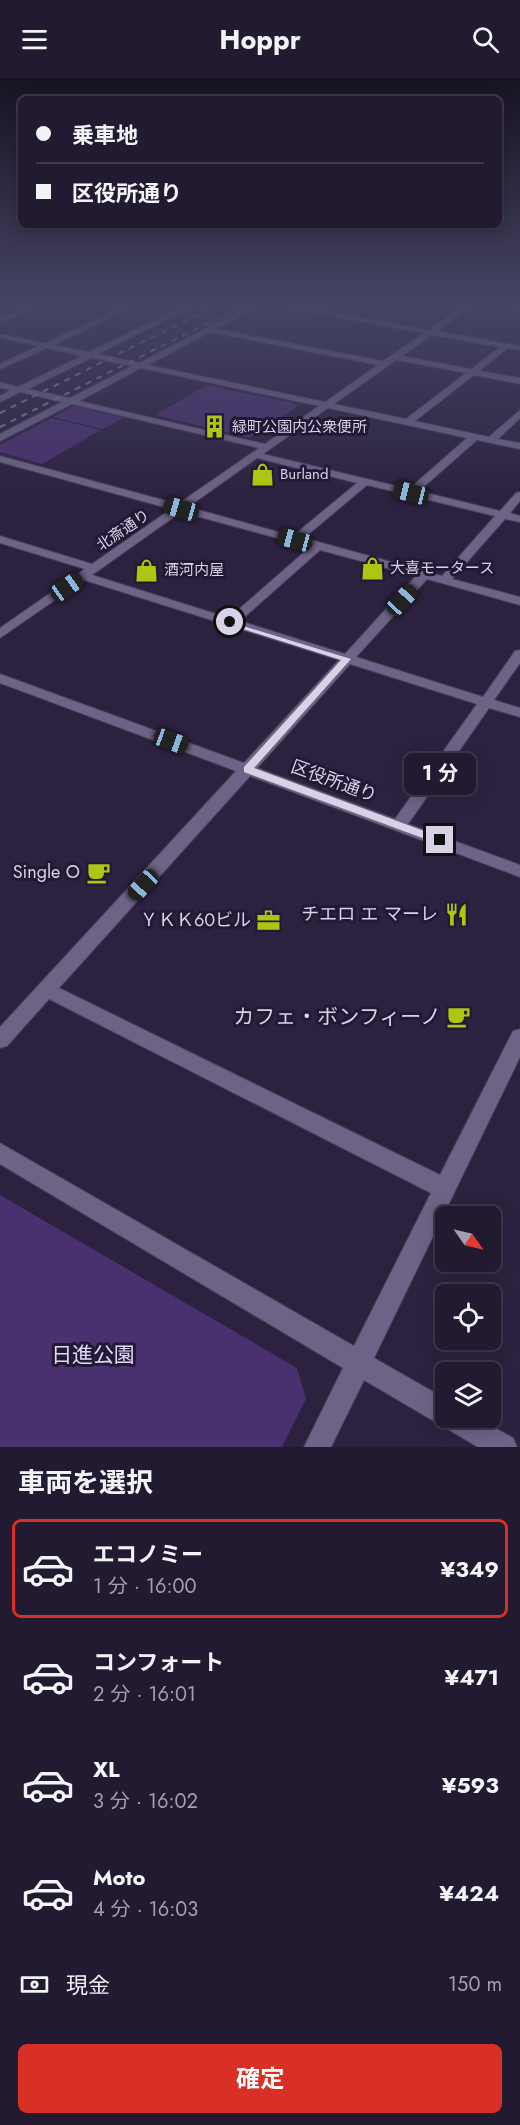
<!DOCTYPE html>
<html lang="ja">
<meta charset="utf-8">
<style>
body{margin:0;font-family:Jost,"Noto Sans JP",sans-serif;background:#292338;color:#f1f3f6;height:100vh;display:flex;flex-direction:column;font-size:22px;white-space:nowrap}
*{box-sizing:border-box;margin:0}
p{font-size:20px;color:#a2a1ab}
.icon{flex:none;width:33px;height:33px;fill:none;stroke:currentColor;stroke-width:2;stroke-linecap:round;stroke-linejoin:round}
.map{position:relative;height:1369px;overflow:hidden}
.drawer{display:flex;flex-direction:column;background:#211a30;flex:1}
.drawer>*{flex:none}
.top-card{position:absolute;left:18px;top:18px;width:484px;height:132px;border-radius:9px;box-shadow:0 3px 15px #0003,0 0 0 2px #3e384c;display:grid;align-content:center;height:132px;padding:0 18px;background:#211a30}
.needle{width:39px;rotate:124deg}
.fabs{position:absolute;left:435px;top:1128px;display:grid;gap:12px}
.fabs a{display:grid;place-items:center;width:66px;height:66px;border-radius:9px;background:#211a30;box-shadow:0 3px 15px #0003,0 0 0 2px #3e384c;font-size:30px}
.end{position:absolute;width:27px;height:27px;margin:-14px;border:8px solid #d8d2e6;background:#111;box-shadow:0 0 0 3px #111}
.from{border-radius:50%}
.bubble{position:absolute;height:42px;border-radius:9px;background:#211a30;box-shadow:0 3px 15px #0003,0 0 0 2px #3e384c;font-size:20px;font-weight:700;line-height:42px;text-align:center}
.car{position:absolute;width:18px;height:36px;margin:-18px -9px;border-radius:8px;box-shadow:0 0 4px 2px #0007;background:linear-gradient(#222 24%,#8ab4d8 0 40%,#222 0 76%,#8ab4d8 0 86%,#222 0)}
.top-card b{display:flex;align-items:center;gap:21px;height:57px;font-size:22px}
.top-card b+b{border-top:2px solid #3e384c}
.top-card i{width:15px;height:15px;background:#f1f3f6}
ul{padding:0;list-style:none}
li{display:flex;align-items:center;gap:18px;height:99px;margin:0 12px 9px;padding:0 6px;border:3px solid transparent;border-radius:9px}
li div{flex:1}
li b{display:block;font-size:22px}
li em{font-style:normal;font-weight:700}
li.selected{border-color:#d93025}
li>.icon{width:54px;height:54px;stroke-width:1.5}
h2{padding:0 18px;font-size:27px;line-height:72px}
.pay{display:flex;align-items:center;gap:15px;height:66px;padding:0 18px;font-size:22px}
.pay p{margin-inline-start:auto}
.primary-button{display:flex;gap:12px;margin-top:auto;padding:12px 18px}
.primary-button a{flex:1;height:69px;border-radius:9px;background:#d93025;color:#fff;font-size:24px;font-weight:700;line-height:69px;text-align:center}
header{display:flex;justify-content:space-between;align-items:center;height:78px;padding:0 18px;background:#211a30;font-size:27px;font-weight:700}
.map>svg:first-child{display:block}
.green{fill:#48316e}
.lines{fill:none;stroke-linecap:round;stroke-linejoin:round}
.minor-casing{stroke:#483e58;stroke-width:2}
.minor{fill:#6e6386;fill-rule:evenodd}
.rail{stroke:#89819a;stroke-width:2;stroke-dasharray:6 6;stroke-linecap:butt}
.route{fill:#d8d2e6}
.labels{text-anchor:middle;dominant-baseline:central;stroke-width:6;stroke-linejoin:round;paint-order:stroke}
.far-poi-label{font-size:15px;fill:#d8d2e6;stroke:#231836;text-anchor:start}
.far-street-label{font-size:15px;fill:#d8d2e6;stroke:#231836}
.street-label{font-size:18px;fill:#d8d2e6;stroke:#231836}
.poi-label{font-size:18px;fill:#d8d2e6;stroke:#231836;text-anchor:end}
.near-poi-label{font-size:21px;fill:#d8d2e6;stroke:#231836;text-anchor:end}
.near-park-label{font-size:21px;fill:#e0d7f4;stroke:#231836}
</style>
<header><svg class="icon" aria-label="menu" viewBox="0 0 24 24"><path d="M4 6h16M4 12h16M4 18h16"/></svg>Hoppr<svg class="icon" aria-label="search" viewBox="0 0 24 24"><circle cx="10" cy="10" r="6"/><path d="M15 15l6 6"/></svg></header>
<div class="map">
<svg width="520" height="1369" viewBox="0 0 520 1369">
<rect width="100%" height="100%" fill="#2c2240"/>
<!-- green -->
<g class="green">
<polygon points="207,307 294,325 297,329 250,360 155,337"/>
<polygon points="74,328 124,340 103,351 53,339"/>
<polygon points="51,340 101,352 42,386 0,374 0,367"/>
<polygon points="0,1117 297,1290 306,1321 282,1369 0,1369"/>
</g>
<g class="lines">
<defs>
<g id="minor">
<polygon points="32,227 42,227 0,245 0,240"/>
<path d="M128,227H137L54,267L89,274L186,227H195L98,276L139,285L251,227H260L216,251L383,283L424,255L273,227H290L429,252L464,227H472L437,253L520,268V272L508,270L479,293L520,300V306L474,297L415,343L489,359L520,332V340L498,361L520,365V371L477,362L419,413L500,433L516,415L520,414V423L510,435L520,438V444L505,441L452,501L520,519V527L427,501L356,579L483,619L515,573L520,572V585L494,622L520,630V639L489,630L408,746L520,787V799L250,698L59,910L440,1097L513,953L520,951V979L374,1280L446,1321V1340H477L513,1360L517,1369H478L364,1302L331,1369H304L343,1290L0,1086V1065L354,1268L431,1115L49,921L7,968L0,970V949L236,693L0,605V596L244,685L339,582L84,502L0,560V550L85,491L0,465V458L92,486L171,431L0,384V378L178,426L259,370L72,326L0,363V356L62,324L20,314L0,324V318L11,312L0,310V304L18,309L82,278L47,270L0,291V286L38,268L0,260V256L45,265ZM210,254L378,287L325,324L148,287ZM432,257L500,269L471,291L402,278ZM91,280L132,288L70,320L28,311ZM396,282L466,295L406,341L334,326ZM141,290L319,328L265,366L79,323ZM328,330L467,360L409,411L263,376ZM257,380L357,405L293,458L188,429ZM367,407L495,438L442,498L304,460ZM181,434L310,469L229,540L92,497ZM320,472L416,498L345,576L240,543ZM350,586L477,626L395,741L257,690Z"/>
<polygon points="499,227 520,228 520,232"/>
</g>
</defs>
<!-- minor casing -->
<use href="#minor" class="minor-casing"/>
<!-- minor -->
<use href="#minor" class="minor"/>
<!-- rail -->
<g class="rail">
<polyline points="0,335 217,227"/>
<polyline points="0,349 244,227"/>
</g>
</g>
<!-- sky -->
<linearGradient id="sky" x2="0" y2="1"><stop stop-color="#181323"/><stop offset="0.54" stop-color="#454464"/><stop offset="1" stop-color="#454464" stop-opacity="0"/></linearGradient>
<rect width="520" height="419" fill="url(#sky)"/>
<!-- route -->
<polygon class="route" points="227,543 351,581 254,690 443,760 443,765 436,765 244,694 244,689 341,582 227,546"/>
<!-- icons -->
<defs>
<symbol id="building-bare" viewBox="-9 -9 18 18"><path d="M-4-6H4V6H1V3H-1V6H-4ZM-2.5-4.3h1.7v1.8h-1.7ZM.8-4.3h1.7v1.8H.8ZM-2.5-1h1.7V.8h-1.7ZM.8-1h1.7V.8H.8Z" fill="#acc612" stroke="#231836" stroke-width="2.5" paint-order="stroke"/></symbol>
<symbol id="shop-bare" viewBox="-9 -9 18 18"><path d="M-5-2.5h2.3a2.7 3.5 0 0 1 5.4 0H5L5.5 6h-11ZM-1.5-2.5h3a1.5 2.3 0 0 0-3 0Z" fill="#acc612" stroke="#231836" stroke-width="2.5" paint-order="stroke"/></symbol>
<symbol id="cafe-bare" viewBox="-9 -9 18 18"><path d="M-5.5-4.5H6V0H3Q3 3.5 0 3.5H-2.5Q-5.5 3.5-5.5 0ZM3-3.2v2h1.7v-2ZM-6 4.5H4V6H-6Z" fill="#acc612" stroke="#231836" stroke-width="2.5" paint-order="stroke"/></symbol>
<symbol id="restaurant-bare" viewBox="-9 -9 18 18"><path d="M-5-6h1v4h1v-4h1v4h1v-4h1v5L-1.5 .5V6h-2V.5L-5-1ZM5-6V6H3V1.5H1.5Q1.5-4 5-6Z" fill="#acc612" stroke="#231836" stroke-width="2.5" paint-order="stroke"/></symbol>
<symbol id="office-bare" viewBox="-9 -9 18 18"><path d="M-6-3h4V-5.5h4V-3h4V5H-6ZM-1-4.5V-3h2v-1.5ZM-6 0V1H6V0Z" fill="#acc612" stroke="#231836" stroke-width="2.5" paint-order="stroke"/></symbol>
</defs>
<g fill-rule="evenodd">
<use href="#building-bare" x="198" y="332" width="33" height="33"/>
<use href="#shop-bare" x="246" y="380" width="33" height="33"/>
<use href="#shop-bare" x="356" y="474" width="33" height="33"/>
<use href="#shop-bare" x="130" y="476" width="33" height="33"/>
<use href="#cafe-bare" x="82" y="778" width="33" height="33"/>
<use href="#restaurant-bare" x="440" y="820" width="33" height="33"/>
<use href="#office-bare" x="252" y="826" width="33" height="33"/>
<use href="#cafe-bare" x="442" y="922" width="33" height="33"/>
</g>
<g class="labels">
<!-- far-poi labels -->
<g class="far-poi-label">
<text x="232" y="349">緑町公園内公衆便所</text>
<text x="280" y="396">Burland</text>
<text x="390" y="490">大喜モータース</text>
<text x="164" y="492">酒河内屋</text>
</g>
<!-- far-street labels -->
<g class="far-street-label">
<text transform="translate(123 452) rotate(-34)">北斎通り</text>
</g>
<!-- street labels -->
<g class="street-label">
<text transform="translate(334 703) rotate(20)">区役所通り</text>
</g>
<!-- poi labels -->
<g class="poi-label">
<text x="80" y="794">Single O</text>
<text x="438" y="836">チエロ エ マーレ</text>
<text x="251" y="842">ＹＫＫ６０ビル</text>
</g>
<!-- near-poi labels -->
<g class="near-poi-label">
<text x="441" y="939">カフェ・ボンフィーノ</text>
</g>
<!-- near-park labels -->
<g class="near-park-label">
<text x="93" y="1277">日進公園</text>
</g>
</g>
</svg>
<div class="fabs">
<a><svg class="needle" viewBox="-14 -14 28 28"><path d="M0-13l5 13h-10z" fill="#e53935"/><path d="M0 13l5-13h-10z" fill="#a2a1ab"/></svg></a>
<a><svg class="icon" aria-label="locate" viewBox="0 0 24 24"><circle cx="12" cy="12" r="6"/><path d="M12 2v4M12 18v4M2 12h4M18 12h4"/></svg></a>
<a><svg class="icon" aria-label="layers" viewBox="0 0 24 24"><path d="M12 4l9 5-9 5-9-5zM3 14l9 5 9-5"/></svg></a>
</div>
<i class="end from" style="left:230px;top:544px"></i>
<i class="end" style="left:440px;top:762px"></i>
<div class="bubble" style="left:404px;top:675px;width:72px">1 分</div>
<i class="car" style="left:411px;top:415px;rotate:284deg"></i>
<i class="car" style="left:181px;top:431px;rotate:286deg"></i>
<i class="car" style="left:295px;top:462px;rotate:285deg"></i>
<i class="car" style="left:67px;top:509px;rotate:55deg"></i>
<i class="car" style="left:402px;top:522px;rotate:43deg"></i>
<i class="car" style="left:171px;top:663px;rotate:110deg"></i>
<i class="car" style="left:143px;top:807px;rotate:223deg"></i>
<div class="top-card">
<b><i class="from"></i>乗車地</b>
<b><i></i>区役所通り</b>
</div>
</div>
<section class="drawer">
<h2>車両を選択</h2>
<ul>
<li class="selected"><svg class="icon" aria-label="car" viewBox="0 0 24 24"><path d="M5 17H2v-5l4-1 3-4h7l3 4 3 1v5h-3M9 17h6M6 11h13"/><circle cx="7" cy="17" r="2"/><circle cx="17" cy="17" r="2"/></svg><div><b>エコノミー</b><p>1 分 · 16:00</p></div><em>¥349</em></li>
<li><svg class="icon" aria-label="car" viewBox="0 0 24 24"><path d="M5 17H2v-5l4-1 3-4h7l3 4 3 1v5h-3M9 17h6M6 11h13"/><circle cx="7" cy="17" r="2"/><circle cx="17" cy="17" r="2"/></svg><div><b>コンフォート</b><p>2 分 · 16:01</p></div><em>¥471</em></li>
<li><svg class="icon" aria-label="car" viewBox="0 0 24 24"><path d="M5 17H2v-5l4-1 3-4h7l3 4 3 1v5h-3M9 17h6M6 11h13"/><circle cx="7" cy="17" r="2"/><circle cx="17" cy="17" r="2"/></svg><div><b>XL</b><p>3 分 · 16:02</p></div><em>¥593</em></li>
<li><svg class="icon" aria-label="car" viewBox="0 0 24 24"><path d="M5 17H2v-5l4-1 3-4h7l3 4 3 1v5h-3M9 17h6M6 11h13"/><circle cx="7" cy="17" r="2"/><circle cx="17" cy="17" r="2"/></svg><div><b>Moto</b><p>4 分 · 16:03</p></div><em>¥424</em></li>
</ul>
<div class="pay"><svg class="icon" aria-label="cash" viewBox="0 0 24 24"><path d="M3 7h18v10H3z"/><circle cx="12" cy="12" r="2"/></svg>現金<p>150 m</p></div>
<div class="primary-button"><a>確定</a></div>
</section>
